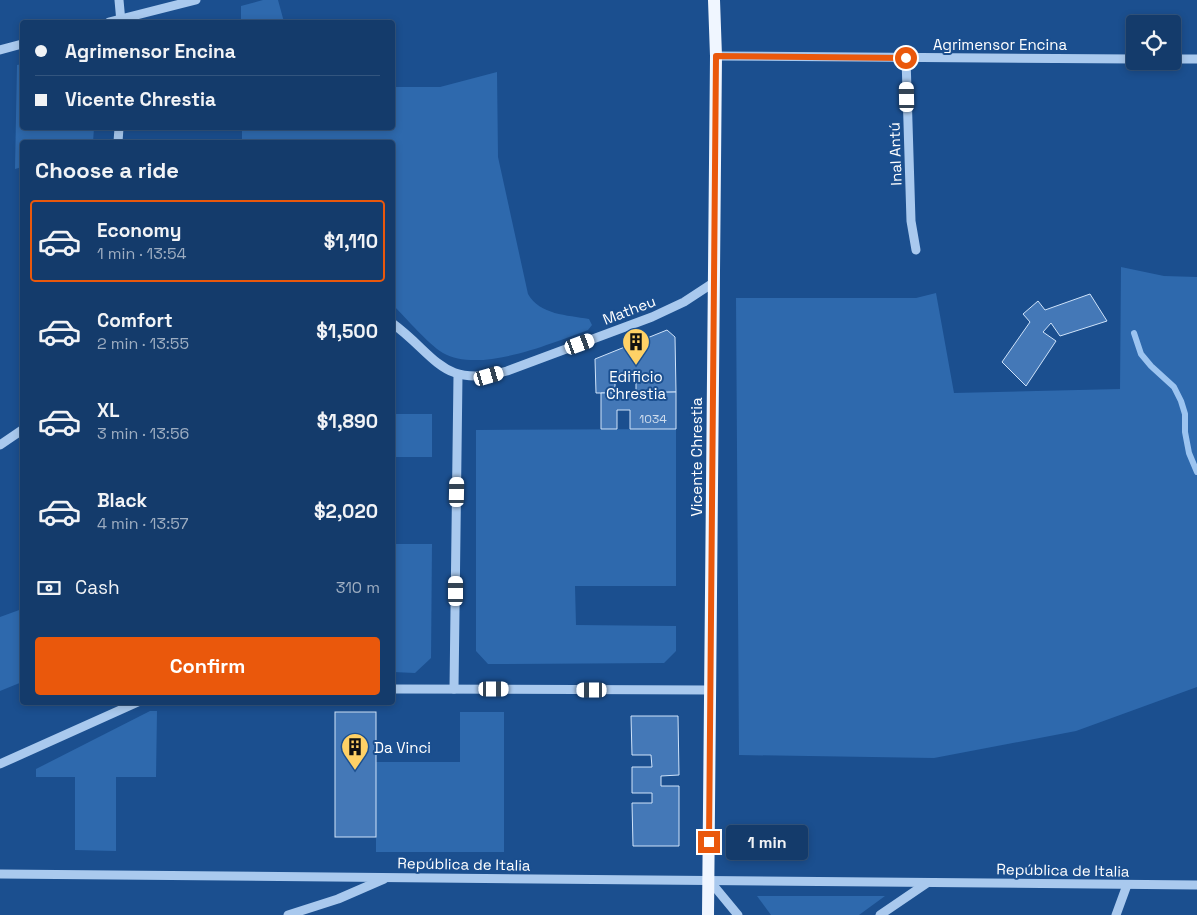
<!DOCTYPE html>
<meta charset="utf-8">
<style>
body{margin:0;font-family:"Space Grotesk",sans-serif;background:#1d4271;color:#f1f3f6;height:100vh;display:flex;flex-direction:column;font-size:19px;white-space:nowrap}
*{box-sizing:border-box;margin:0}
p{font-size:16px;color:#9dadc1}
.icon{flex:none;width:28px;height:28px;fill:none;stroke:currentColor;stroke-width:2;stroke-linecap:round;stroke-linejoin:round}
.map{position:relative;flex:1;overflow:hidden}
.panel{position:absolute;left:20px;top:140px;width:375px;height:565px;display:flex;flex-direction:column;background:#143b6b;border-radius:5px;box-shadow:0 2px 8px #0003,0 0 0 1px #33557e}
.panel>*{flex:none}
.top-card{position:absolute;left:20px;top:20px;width:375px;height:110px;border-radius:5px;box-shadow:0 2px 8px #0003,0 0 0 1px #33557e;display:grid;align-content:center;height:110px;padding:0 15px;background:#143b6b}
.controls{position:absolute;left:1126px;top:15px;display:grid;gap:10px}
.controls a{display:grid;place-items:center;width:55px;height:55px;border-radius:5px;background:#143b6b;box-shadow:0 2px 8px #0003,0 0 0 1px #33557e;font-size:25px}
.end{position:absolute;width:22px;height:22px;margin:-11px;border:6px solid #ea580c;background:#fff;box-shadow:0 0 0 2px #fff}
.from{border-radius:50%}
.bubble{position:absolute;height:35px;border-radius:5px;background:#143b6b;box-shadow:0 2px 8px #0003,0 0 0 1px #33557e;font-size:16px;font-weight:700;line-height:35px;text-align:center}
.car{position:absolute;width:15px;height:30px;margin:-15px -8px;border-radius:6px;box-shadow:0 0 4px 1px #0007;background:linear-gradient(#fff 24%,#345 0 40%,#fff 0 76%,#345 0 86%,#fff 0)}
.top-card b{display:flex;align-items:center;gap:18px;height:48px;font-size:19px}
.top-card b+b{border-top:1px solid #33557e}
.top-card i{width:12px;height:12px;background:#f1f3f6}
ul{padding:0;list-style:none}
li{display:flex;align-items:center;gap:15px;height:82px;margin:0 10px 8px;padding:0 5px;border:2px solid transparent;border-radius:5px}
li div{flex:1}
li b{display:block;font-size:19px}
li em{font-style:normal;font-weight:700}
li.active{border-color:#ea580c}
li>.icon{width:45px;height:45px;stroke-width:1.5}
h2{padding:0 15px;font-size:22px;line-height:60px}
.pay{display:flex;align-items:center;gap:12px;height:55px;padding:0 15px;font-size:19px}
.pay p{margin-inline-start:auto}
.button{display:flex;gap:10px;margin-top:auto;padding:10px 15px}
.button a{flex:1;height:58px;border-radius:5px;background:#ea580c;color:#fff;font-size:20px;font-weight:700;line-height:58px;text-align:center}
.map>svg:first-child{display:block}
.green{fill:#2e69ad}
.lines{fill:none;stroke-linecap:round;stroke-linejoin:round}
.stream{stroke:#9cc4f0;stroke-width:6}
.building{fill:#4478b7;stroke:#cfe3fa}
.minor{stroke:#a9c9ee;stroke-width:9}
.major{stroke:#f0f6ff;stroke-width:12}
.route{stroke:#ea580c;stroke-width:6}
.labels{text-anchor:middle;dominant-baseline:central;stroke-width:4;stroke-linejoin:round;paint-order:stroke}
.number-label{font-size:12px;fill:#d0dded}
.street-label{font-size:15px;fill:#fff;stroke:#1b4f8f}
.poi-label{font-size:15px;fill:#fff;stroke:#1b4f8f}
</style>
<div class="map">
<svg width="1197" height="915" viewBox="0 0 1197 915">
<rect width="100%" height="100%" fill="#1b4f8f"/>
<!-- green -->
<g class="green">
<polygon points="263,0 278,0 284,22 241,22 241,6"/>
<polygon points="22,64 22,128 94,128 93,142 22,142 22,167 15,169 17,65"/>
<path d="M497,72L498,157L528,294C540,315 567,315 589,319L592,325L588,330C552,343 480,374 443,353C427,343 407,319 393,305L392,142H242V128H392L393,87H440Z"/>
<polygon points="1121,267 1164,276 1197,277 1197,687 1076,731 934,758 739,755 736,298 916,298 936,293 954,393 1120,389"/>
<rect x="393" y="414" width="39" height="43"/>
<polygon points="676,429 676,586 575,586 576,625 676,626 676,651 664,663 488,664 476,651 476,430"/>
<polygon points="393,544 432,544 431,658 415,673 393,672"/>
<polygon points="22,609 22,682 0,691 0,617"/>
<polygon points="150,711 157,711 156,777 116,777 116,851 75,850 75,777 36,777 36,769"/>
<polygon points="460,712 504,712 504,852 376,852 376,762 460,762"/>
<polygon points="757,896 885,896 859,915 771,915"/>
</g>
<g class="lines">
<!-- stream -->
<polyline class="stream" points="1134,333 1141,354 1151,366 1174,387 1181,401 1185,414 1185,432 1189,453 1197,472"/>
</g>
<!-- building -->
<g class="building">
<polygon points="1090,294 1107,321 1060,336 1051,323 1043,332 1056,341 1026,386 1002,362 1030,322 1023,314 1038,301 1045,310"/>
<polygon points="667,330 675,337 676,392 636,393 636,373 615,373 615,393 596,393 595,359"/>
<polygon points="676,392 676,429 630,429 630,410 617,410 617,429 601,429 601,393"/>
<rect x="335" y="712" width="41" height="125"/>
<polygon points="631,716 678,716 679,775 661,776 661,786 679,786 679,846 633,846 632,803 652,803 652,793 632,793 632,767 652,767 651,755 632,755"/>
</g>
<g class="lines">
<!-- minor -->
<g class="minor">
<polyline points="119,0 121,22"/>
<polyline points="109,22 196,0"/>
<polyline points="0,50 22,44"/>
<polyline points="716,56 1135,59"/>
<polyline points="906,58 911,221 916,250"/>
<polyline points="1172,59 1197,59"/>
<polyline points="118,142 119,128"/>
<path d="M392,323C437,356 442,389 507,371L652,317L684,302L713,283"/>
<polyline points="0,445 22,430"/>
<polyline points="392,689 710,690"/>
<polyline points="454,689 458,375"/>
<polyline points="0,764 138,702"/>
<polyline points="0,874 1197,885"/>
<polyline points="709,880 738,915"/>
<polyline points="288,915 338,899 384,879"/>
<polyline points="880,915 927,883"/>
<polyline points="1116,915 1127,885"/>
</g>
<!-- major -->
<polyline class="major" points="708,915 716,56 714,0"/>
</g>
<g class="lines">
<!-- route -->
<polyline class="route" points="709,842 716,56 906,58"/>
</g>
<!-- icons -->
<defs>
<symbol id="building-pin" viewBox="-11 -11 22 30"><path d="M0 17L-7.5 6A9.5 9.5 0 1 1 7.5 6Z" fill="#ffd166" stroke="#1b4f8f"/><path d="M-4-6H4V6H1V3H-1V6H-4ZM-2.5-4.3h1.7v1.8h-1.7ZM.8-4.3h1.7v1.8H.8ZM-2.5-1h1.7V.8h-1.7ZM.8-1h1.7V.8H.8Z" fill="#111"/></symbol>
</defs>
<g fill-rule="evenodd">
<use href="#building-pin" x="620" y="326" width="32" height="43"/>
<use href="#building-pin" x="339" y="731" width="32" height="43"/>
</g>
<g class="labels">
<!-- number labels -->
<g class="number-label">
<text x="653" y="419">1034</text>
</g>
<!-- street labels -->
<g class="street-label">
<text x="1000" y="44">Agrimensor Encina</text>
<text transform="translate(895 154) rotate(-92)">Inal Antú</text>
<text transform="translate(629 310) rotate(-21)">Matheu</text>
<text transform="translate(696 457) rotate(-90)">Vicente Chrestia</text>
<text transform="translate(464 864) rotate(1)">República de Italia</text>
<text transform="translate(1063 870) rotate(1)">República de Italia</text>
</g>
<!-- poi labels -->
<g class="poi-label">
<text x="636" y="376">Edificio<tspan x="636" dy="17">Chrestia</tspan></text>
<text x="374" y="747" text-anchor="start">Da Vinci</text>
</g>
</g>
</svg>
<div class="controls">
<a><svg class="icon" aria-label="locate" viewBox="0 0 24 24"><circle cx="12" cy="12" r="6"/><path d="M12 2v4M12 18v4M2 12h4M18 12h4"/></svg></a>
</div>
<i class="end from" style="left:906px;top:58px"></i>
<i class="end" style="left:709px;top:842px"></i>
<div class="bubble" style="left:726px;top:825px;width:82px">1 min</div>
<i class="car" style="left:907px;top:97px;rotate:359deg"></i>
<i class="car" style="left:580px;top:344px;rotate:70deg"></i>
<i class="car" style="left:489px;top:376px;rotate:74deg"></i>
<i class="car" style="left:457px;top:492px;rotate:1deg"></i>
<i class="car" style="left:456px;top:591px;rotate:0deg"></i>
<i class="car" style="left:494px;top:689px;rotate:90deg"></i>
<i class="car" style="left:592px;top:690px;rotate:270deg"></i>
<div class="top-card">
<b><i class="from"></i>Agrimensor Encina</b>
<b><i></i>Vicente Chrestia</b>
</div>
<section class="panel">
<h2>Choose a ride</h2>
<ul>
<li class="active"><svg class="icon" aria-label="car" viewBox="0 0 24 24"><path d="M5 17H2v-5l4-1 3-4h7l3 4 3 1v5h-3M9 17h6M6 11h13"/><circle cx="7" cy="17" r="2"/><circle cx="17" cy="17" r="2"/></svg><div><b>Economy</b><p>1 min · 13:54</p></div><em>$1,110</em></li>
<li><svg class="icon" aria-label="car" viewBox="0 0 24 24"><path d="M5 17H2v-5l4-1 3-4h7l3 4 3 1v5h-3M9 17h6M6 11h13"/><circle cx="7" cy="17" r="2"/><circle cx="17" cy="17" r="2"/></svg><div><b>Comfort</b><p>2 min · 13:55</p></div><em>$1,500</em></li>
<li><svg class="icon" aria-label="car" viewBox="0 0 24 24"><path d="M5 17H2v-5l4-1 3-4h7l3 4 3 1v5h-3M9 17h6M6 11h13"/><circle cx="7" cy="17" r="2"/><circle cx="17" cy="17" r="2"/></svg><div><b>XL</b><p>3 min · 13:56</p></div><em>$1,890</em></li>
<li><svg class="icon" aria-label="car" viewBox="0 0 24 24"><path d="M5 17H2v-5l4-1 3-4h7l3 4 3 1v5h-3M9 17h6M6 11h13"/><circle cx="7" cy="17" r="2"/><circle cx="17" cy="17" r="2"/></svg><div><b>Black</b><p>4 min · 13:57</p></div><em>$2,020</em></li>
</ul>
<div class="pay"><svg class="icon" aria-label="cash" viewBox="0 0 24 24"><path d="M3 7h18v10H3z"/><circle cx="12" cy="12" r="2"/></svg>Cash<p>310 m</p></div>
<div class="button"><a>Confirm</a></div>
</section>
</div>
